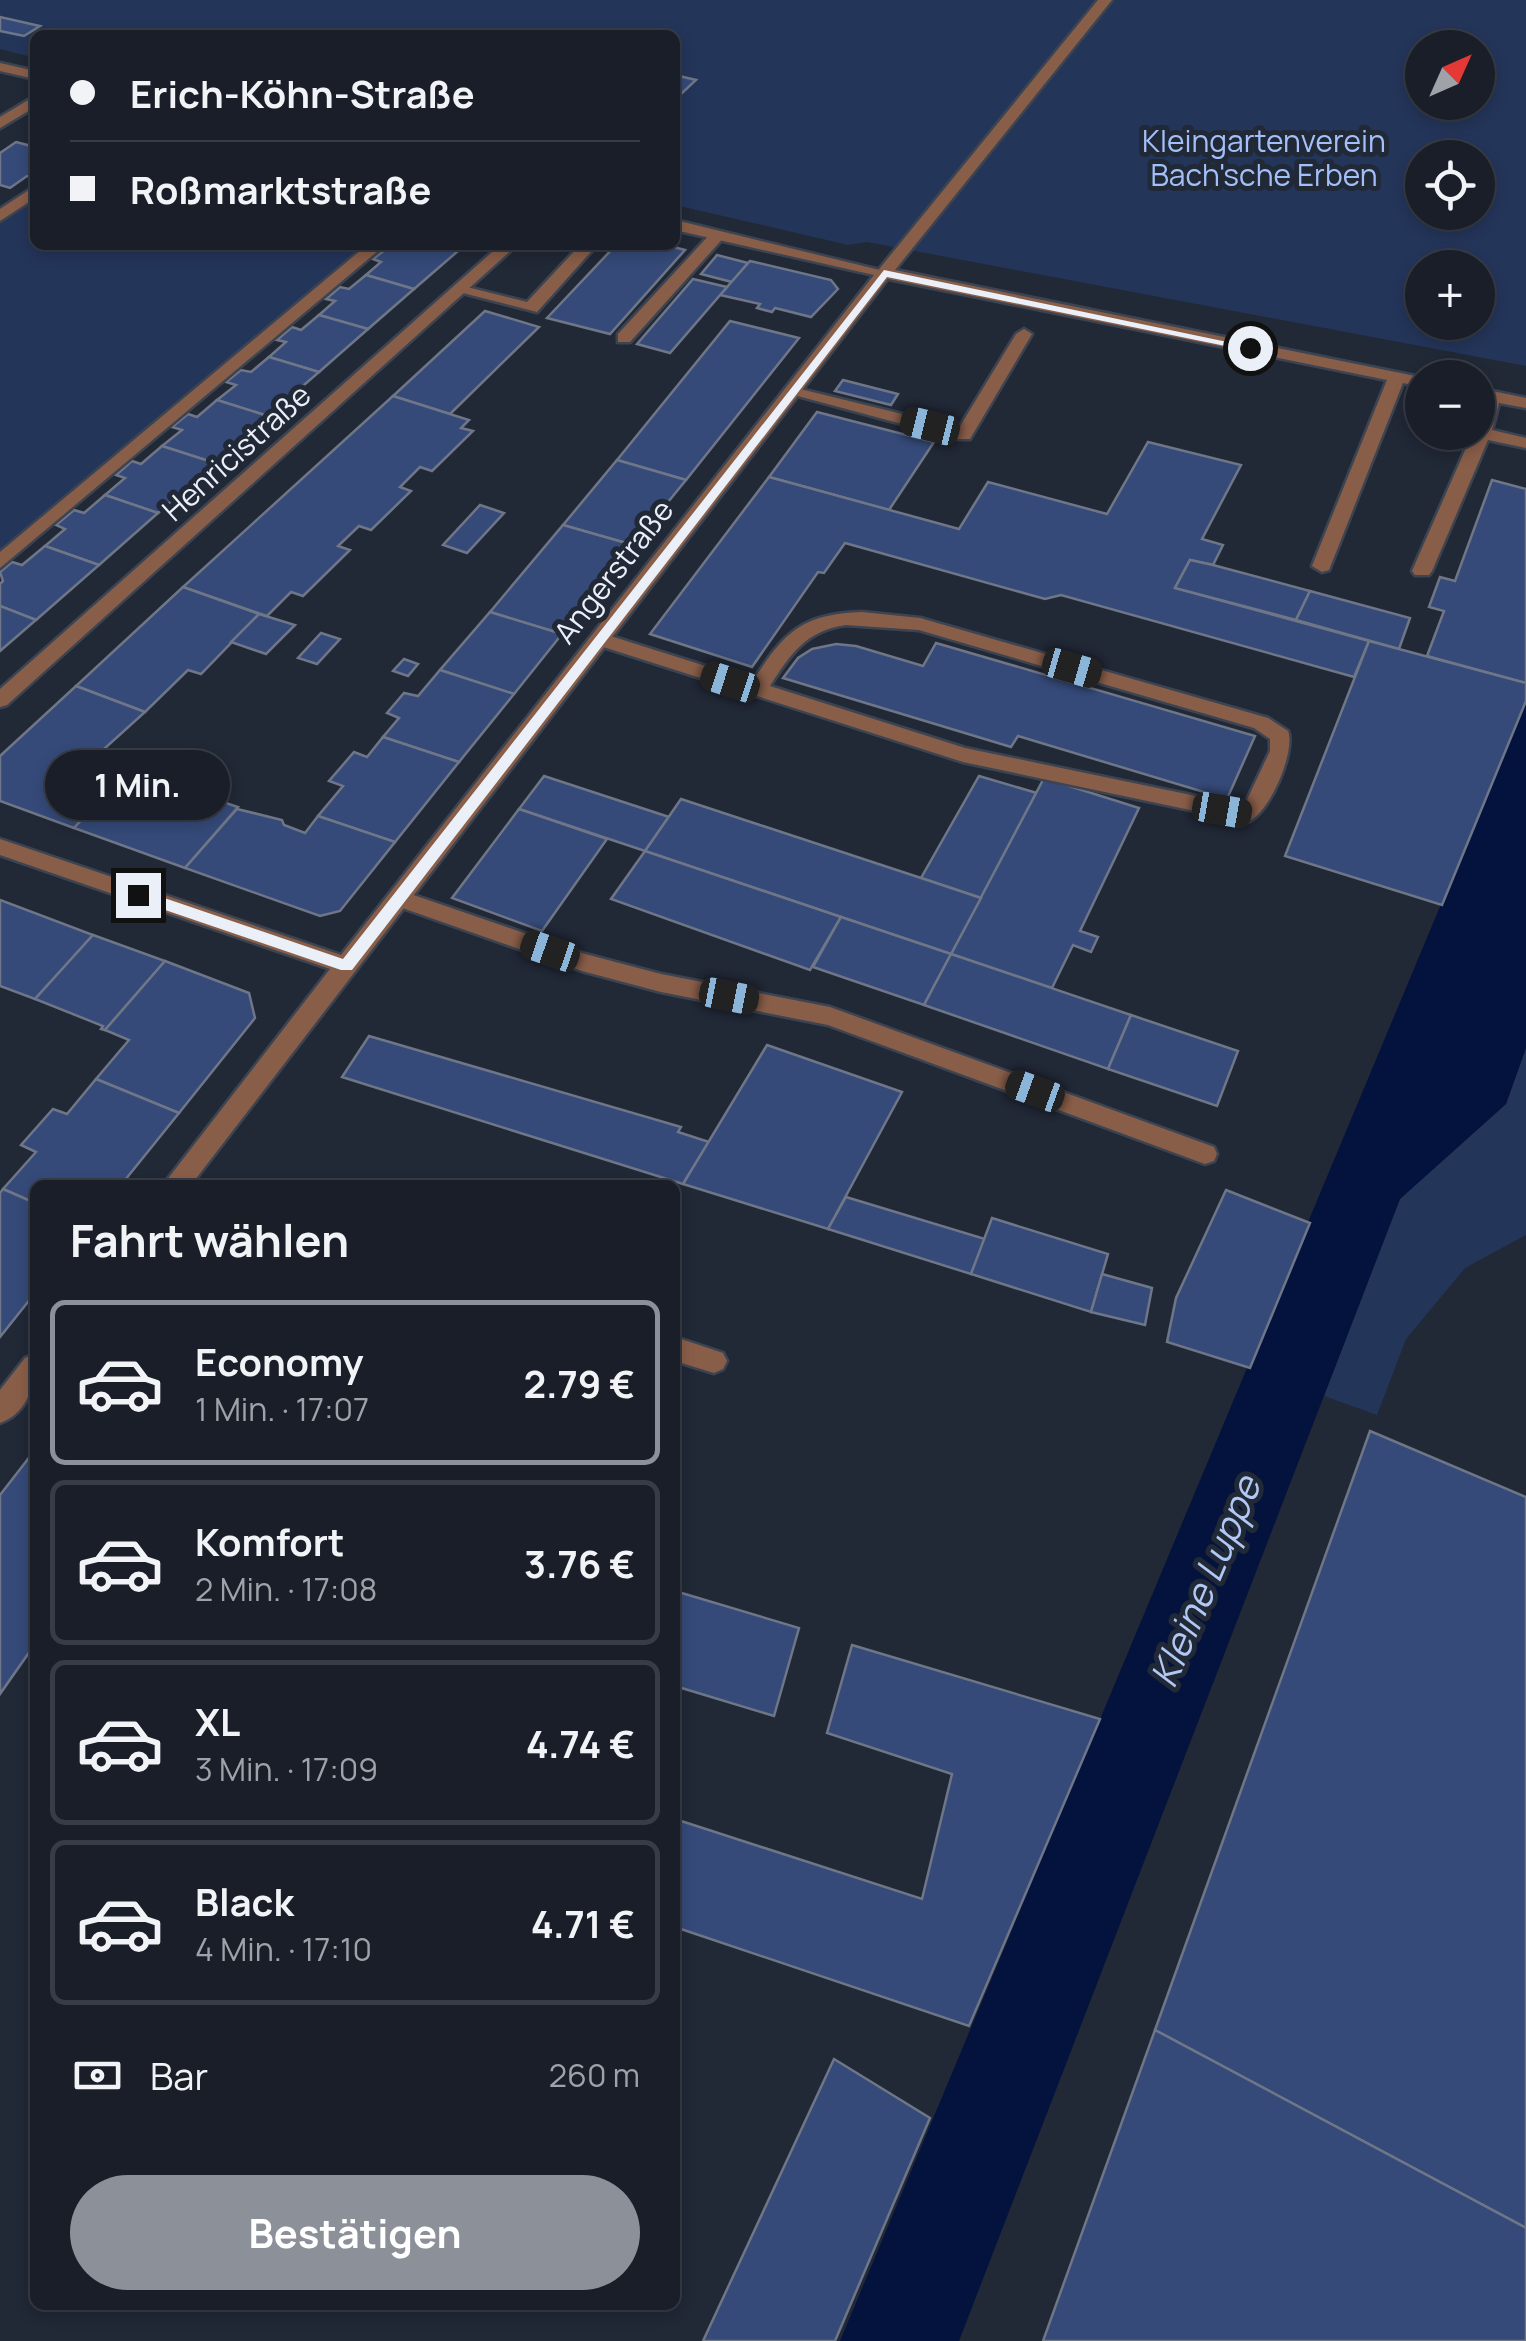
<!DOCTYPE html>
<html lang="de">
<meta charset="utf-8">
<style>
body{margin:0;font-family:Manrope,sans-serif;background:#222730;color:#f1f3f6;height:100vh;display:flex;flex-direction:column;font-size:38px;white-space:nowrap}
*{box-sizing:border-box;margin:0}
p{font-size:32px;color:#9fa2a8}
.icon{flex:none;width:55px;height:55px;fill:none;stroke:currentColor;stroke-width:2;stroke-linecap:round;stroke-linejoin:round}
.map{position:relative;flex:1;overflow:hidden}
.side{position:absolute;left:30px;top:1180px;width:650px;height:1130px;display:flex;flex-direction:column;background:#191e28;border-radius:15px;box-shadow:0 5px 15px #0003,0 0 0 2px #373c45}
.side>*{flex:none}
.top-card{position:absolute;left:30px;top:30px;width:650px;height:220px;border-radius:15px;box-shadow:0 5px 15px #0003,0 0 0 2px #373c45;display:grid;align-content:center;height:220px;padding:0 40px;background:#191e28}
.needle{width:65px;rotate:45deg}
.buttons{position:absolute;left:1405px;top:30px;display:grid;gap:20px}
.buttons a{display:grid;place-items:center;width:90px;height:90px;border-radius:50%;background:#191e28;box-shadow:0 5px 15px #0003,0 0 0 2px #373c45;font-size:50px}
.end{position:absolute;width:45px;height:45px;margin:-22px;border:12px solid #eaeff8;background:#111;box-shadow:0 0 0 5px #111}
.from{border-radius:50%}
.bubble{position:absolute;height:70px;border-radius:35px;background:#191e28;box-shadow:0 5px 15px #0003,0 0 0 2px #373c45;font-size:32px;font-weight:700;line-height:70px;text-align:center}
.car{position:absolute;width:30px;height:60px;margin:-30px -15px;border-radius:12px;box-shadow:0 0 8px 2px #0007;background:linear-gradient(#222 24%,#8ab4d8 0 40%,#222 0 76%,#8ab4d8 0 86%,#222 0)}
.top-card b{display:flex;align-items:center;gap:35px;height:95px;font-size:38px}
.top-card b+b{border-top:2px solid #373c45}
.top-card i{width:25px;height:25px;background:#f1f3f6}
ul{padding:0;list-style:none}
li{display:flex;align-items:center;gap:30px;height:165px;margin:0 20px 15px;padding:0 20px;border:5px solid #373c45;border-radius:15px}
li div{flex:1}
li b{display:block;font-size:38px}
li em{font-style:normal;font-weight:700}
li.selected{border-color:#8c9099}
li>.icon{width:90px;height:90px;stroke-width:1.5}
h2{padding:0 40px;font-size:45px;line-height:120px}
.pay{display:flex;align-items:center;gap:25px;height:110px;padding:0 40px;font-size:38px}
.pay p{margin-inline-start:auto}
.cta{display:flex;gap:20px;margin-top:auto;padding:20px 40px}
.cta a{flex:1;height:115px;border-radius:60px;background:#8c9099;color:#fff;font-size:40px;font-weight:700;line-height:115px;text-align:center}
.map>svg:first-child{display:block}
.green{fill:#24355a;fill-rule:evenodd}
.water{fill:#04133d}
.building{fill:#354a79;stroke:#6e7687;stroke-width:2.5}
.lines{fill:none;stroke-linecap:round;stroke-linejoin:round}
.service-casing{stroke:#3d4451;stroke-width:5}
.minor-casing{stroke:#3d4451;stroke-width:5}
.service{fill:#895e49;fill-rule:evenodd}
.minor{fill:#895e49;fill-rule:evenodd}
.route{fill:#eaeff8}
.labels{text-anchor:middle;dominant-baseline:central;stroke-width:10;stroke-linejoin:round;paint-order:stroke}
.far-park-label{font-size:30px;fill:#a2bffa;stroke:#212836}
.far-street-label{font-size:30px;fill:#eaeff8;stroke:#212836}
.water-label{font-size:38px;font-style:italic;fill:#b1c7f4;stroke:#212836}
</style>
<div class="map">
<svg width="1526" height="2341" viewBox="0 0 1526 2341">
<rect width="100%" height="100%" fill="#212836"/>
<!-- green -->
<g class="green">
<path d="M0,0H1526V366L867,242L848,245L675,205V35H35V58L0,49ZM1422,48H1478V102H1422ZM1422,158H1478V212H1422ZM1422,268H1478V322H1422Z"/>
<polygon points="35,191 35,245 377,245 0,562 0,216"/>
<polygon points="1526,1048 1526,1235 1465,1268 1406,1339 1377,1415 1324,1396 1400,1199 1506,1104"/>
</g>
<!-- water -->
<polygon class="water" points="1526,701 1526,1048 1506,1104 1400,1199 959,2341 840,2341"/>
<!-- building -->
<g class="building">
<polygon points="0,17 40,26 24,36 0,31"/>
<polygon points="675,75 696,80 680,95 675,94"/>
<polygon points="16,142 35,147 35,178 27,176 10,188 0,185 0,153"/>
<polygon points="401,245 437,245 458,251 414,289 366,275 381,262 373,259 386,249 395,251"/>
<polygon points="616,245 666,245 685,250 610,334 547,318"/>
<polygon points="717,255 748,263 732,282 701,274"/>
<polygon points="750,261 831,280 838,289 811,317 775,308 772,312 757,308 760,304 720,295"/>
<polygon points="366,275 414,289 368,329 319,315 335,301 326,299 340,287 349,289"/>
<polygon points="693,279 727,287 670,353 637,344"/>
<polygon points="485,311 539,327 450,414 393,396"/>
<polygon points="319,315 368,329 319,372 269,357 286,342 277,340 292,327 301,330"/>
<polygon points="730,321 799,338 686,480 617,460"/>
<polygon points="269,357 319,372 268,416 217,400 236,385 226,382 241,370 251,372"/>
<polygon points="843,380 898,394 891,405 835,391"/>
<polygon points="393,396 469,420 461,428 473,431 432,471 420,467 400,487 411,491 371,530 359,526 338,546 350,550 303,596 291,592 267,616 183,587"/>
<polygon points="217,400 268,416 215,463 162,446 182,430 172,427 188,414 197,417"/>
<polygon points="817,412 934,442 889,510 769,477"/>
<polygon points="1148,442 1241,465 1202,539 1223,545 1213,565 1190,560 1175,588 1369,641 1354,677 1061,595 1045,599 845,543 824,573 818,572 752,667 650,634 769,477 959,529 988,482 1107,514"/>
<polygon points="162,446 215,463 158,513 105,495 125,478 116,475 132,461 141,464"/>
<polygon points="617,460 686,480 633,545 563,525"/>
<polygon points="1492,480 1526,489 1526,683 1427,656 1444,611 1429,607 1440,577 1455,581"/>
<polygon points="105,495 158,513 99,565 45,546 65,529 56,525 74,510 84,513"/>
<polygon points="480,505 504,513 467,553 443,545"/>
<polygon points="563,525 633,545 562,634 490,612"/>
<polygon points="45,546 99,565 36,620 0,606 0,584 3,581 0,572 12,562 22,565"/>
<polygon points="1190,560 1213,565 1310,591 1296,620 1175,588"/>
<polygon points="183,587 259,614 201,674 188,670 145,712 76,686"/>
<polygon points="1310,591 1410,618 1399,649 1296,620"/>
<polygon points="0,606 36,620 0,651"/>
<polygon points="490,612 562,634 514,694 440,670"/>
<polygon points="259,614 295,625 266,654 231,642"/>
<polygon points="321,633 340,639 317,664 298,658"/>
<polygon points="1369,641 1526,683 1526,701 1442,905 1285,856"/>
<polygon points="936,643 1255,736 1227,799 1018,736 1011,747 783,678 798,658 812,649 836,644 856,646 923,666"/>
<polygon points="404,659 418,664 408,676 393,671"/>
<polygon points="440,670 514,694 459,762 383,737 399,718 387,713 404,693 418,696"/>
<polygon points="76,686 145,712 94,758 129,770 74,828 0,801 0,756"/>
<polygon points="383,737 459,762 395,842 318,816 343,786 329,781 354,752 367,757"/>
<polygon points="129,770 172,785 182,775 220,788 211,798 238,807 185,868 74,828"/>
<polygon points="544,776 669,817 645,851 519,809"/>
<polygon points="979,776 1037,793 981,898 921,878"/>
<polygon points="1044,778 1139,808 1080,931 1098,937 1091,952 1073,945 1052,988 951,954"/>
<polygon points="681,799 921,878 981,898 951,954 645,851"/>
<polygon points="237,809 282,820 284,825 305,833 318,816 395,842 340,911 320,916 185,868"/>
<polygon points="519,809 607,839 542,931 452,898"/>
<polygon points="645,851 841,917 810,970 611,899"/>
<polygon points="0,900 93,935 35,999 0,986"/>
<polygon points="841,917 951,954 924,1005 813,967"/>
<polygon points="93,935 165,961 105,1030 101,1029 103,1026 35,999"/>
<polygon points="951,954 1131,1015 1108,1069 924,1005"/>
<polygon points="165,961 249,993 255,1018 179,1113 96,1079 129,1040 105,1030"/>
<polygon points="1131,1015 1238,1051 1217,1106 1108,1069"/>
<polygon points="369,1036 681,1127 678,1132 709,1142 683,1184 342,1077"/>
<polygon points="767,1045 902,1092 828,1229 683,1184"/>
<polygon points="96,1079 179,1113 121,1185 35,1185 35,1203 3,1189 36,1152 21,1145 53,1109 67,1114"/>
<polygon points="3,1189 35,1203 35,1293 0,1337 0,1193"/>
<polygon points="1226,1190 1310,1223 1250,1368 1167,1342 1176,1298"/>
<polygon points="846,1197 985,1239 971,1274 828,1229"/>
<polygon points="992,1218 1108,1254 1091,1312 971,1274"/>
<polygon points="1102,1274 1152,1288 1145,1325 1091,1312"/>
<polygon points="1370,1431 1526,1497 1526,2228 1155,2030"/>
<polygon points="35,1450 35,1644 0,1694 0,1495"/>
<polygon points="675,1591 799,1628 774,1716 675,1686"/>
<polygon points="852,1645 1100,1719 969,2026 675,1927 675,1819 922,1899 952,1774 827,1733"/>
<polygon points="1155,2030 1526,2228 1526,2341 1043,2341"/>
<polygon points="834,2059 930,2118 835,2341 703,2341"/>
</g>
<g class="lines">
<defs>
<g id="service">
<polygon points="1098,0 1112,0 895,270 1425,378 1422,387 1403,383 1329,570 1322,572 1312,566 1387,380 884,278 876,273"/>
<polygon points="35,186 35,198 0,221 0,209"/>
<polygon points="712,232 726,235 630,342 618,342 618,334"/>
<polygon points="367,245 385,245 0,568 0,552"/>
<polygon points="580,245 597,245 537,312 451,290 459,285 527,302"/>
<polygon points="1024,329 1032,334 970,439 958,439 783,392 792,387 959,428 1016,334"/>
<polygon points="1478,388 1526,398 1526,408 1499,403 1492,430 1526,438 1526,448 1488,440 1432,571 1429,575 1415,575 1412,571 1473,432 1478,432 1482,399 1478,398"/>
<path d="M862,612L920,618L1268,718L1288,731C1296,751 1269,815 1247,822L963,762L594,644L591,639L601,633L753,681C784,632 802,614 862,612ZM846,625L919,630L1254,728L1270,739V751L1244,806L965,748L770,686C790,654 807,630 846,625Z"/>
<polygon points="399,890 585,954 661,974 830,1007 1214,1147 1217,1154 1214,1161 1205,1164 828,1025 661,992 582,971 391,904 388,898"/>
<polygon points="675,1337 723,1353 727,1361 723,1369 714,1373 675,1361"/>
</g>
<g id="minor">
<polygon points="0,63 35,71 35,79 0,71"/>
<polygon points="35,96 35,107 0,128 0,117"/>
<polygon points="675,220 892,273 191,1185 163,1185 330,969 0,855 0,839 341,955 874,275 675,230"/>
<polygon points="500,245 517,245 7,705 0,707 0,689"/>
<path d="M35,1354C35,1382 30,1412 0,1423V1390L25,1358Z"/>
</g>
</defs>
<!-- service casing -->
<use href="#service" class="service-casing"/>
<!-- minor casing -->
<use href="#minor" class="minor-casing"/>
<!-- service -->
<use href="#service" class="service"/>
<!-- minor -->
<use href="#minor" class="minor"/>
</g>
<!-- route -->
<polygon class="route" points="884,270 1256,348 1250,351 887,277 352,970 341,970 133,899 133,891 138,889 343,959"/>
<g class="labels">
<!-- far-park labels -->
<g class="far-park-label">
<text x="1264" y="140">Kleingartenverein<tspan x="1264" dy="34">Bach'sche Erben</tspan></text>
</g>
<!-- far-street labels -->
<g class="far-street-label">
<text transform="translate(236 452) rotate(-42)">Henricistraße</text>
<text transform="translate(613 571) rotate(-52)">Angerstraße</text>
</g>
<!-- water labels -->
<g class="water-label">
<text transform="translate(1204 1581) rotate(-67)">Kleine Luppe</text>
</g>
</g>
</svg>
<div class="buttons">
<a><svg class="needle" viewBox="-14 -14 28 28"><path d="M0-13l5 13h-10z" fill="#e53935"/><path d="M0 13l5-13h-10z" fill="#9fa2a8"/></svg></a>
<a><svg class="icon" aria-label="locate" viewBox="0 0 24 24"><circle cx="12" cy="12" r="6"/><path d="M12 2v4M12 18v4M2 12h4M18 12h4"/></svg></a>
<a>+</a>
<a>−</a>
</div>
<i class="end from" style="left:1250px;top:348px"></i>
<i class="end" style="left:138px;top:895px"></i>
<div class="bubble" style="left:45px;top:750px;width:185px">1 Min.</div>
<i class="car" style="left:930px;top:426px;rotate:284deg"></i>
<i class="car" style="left:1072px;top:668px;rotate:106deg"></i>
<i class="car" style="left:730px;top:682px;rotate:288deg"></i>
<i class="car" style="left:1222px;top:810px;rotate:100deg"></i>
<i class="car" style="left:550px;top:951px;rotate:289deg"></i>
<i class="car" style="left:729px;top:996px;rotate:101deg"></i>
<i class="car" style="left:1035px;top:1091px;rotate:290deg"></i>
<div class="top-card">
<b><i class="from"></i>Erich-Köhn-Straße</b>
<b><i></i>Roßmarktstraße</b>
</div>
<section class="side">
<h2>Fahrt wählen</h2>
<ul>
<li class="selected"><svg class="icon" aria-label="car" viewBox="0 0 24 24"><path d="M5 17H2v-5l4-1 3-4h7l3 4 3 1v5h-3M9 17h6M6 11h13"/><circle cx="7" cy="17" r="2"/><circle cx="17" cy="17" r="2"/></svg><div><b>Economy</b><p>1 Min. · 17:07</p></div><em>2.79 €</em></li>
<li><svg class="icon" aria-label="car" viewBox="0 0 24 24"><path d="M5 17H2v-5l4-1 3-4h7l3 4 3 1v5h-3M9 17h6M6 11h13"/><circle cx="7" cy="17" r="2"/><circle cx="17" cy="17" r="2"/></svg><div><b>Komfort</b><p>2 Min. · 17:08</p></div><em>3.76 €</em></li>
<li><svg class="icon" aria-label="car" viewBox="0 0 24 24"><path d="M5 17H2v-5l4-1 3-4h7l3 4 3 1v5h-3M9 17h6M6 11h13"/><circle cx="7" cy="17" r="2"/><circle cx="17" cy="17" r="2"/></svg><div><b>XL</b><p>3 Min. · 17:09</p></div><em>4.74 €</em></li>
<li><svg class="icon" aria-label="car" viewBox="0 0 24 24"><path d="M5 17H2v-5l4-1 3-4h7l3 4 3 1v5h-3M9 17h6M6 11h13"/><circle cx="7" cy="17" r="2"/><circle cx="17" cy="17" r="2"/></svg><div><b>Black</b><p>4 Min. · 17:10</p></div><em>4.71 €</em></li>
</ul>
<div class="pay"><svg class="icon" aria-label="cash" viewBox="0 0 24 24"><path d="M3 7h18v10H3z"/><circle cx="12" cy="12" r="2"/></svg>Bar<p>260 m</p></div>
<div class="cta"><a>Bestätigen</a></div>
</section>
</div>
